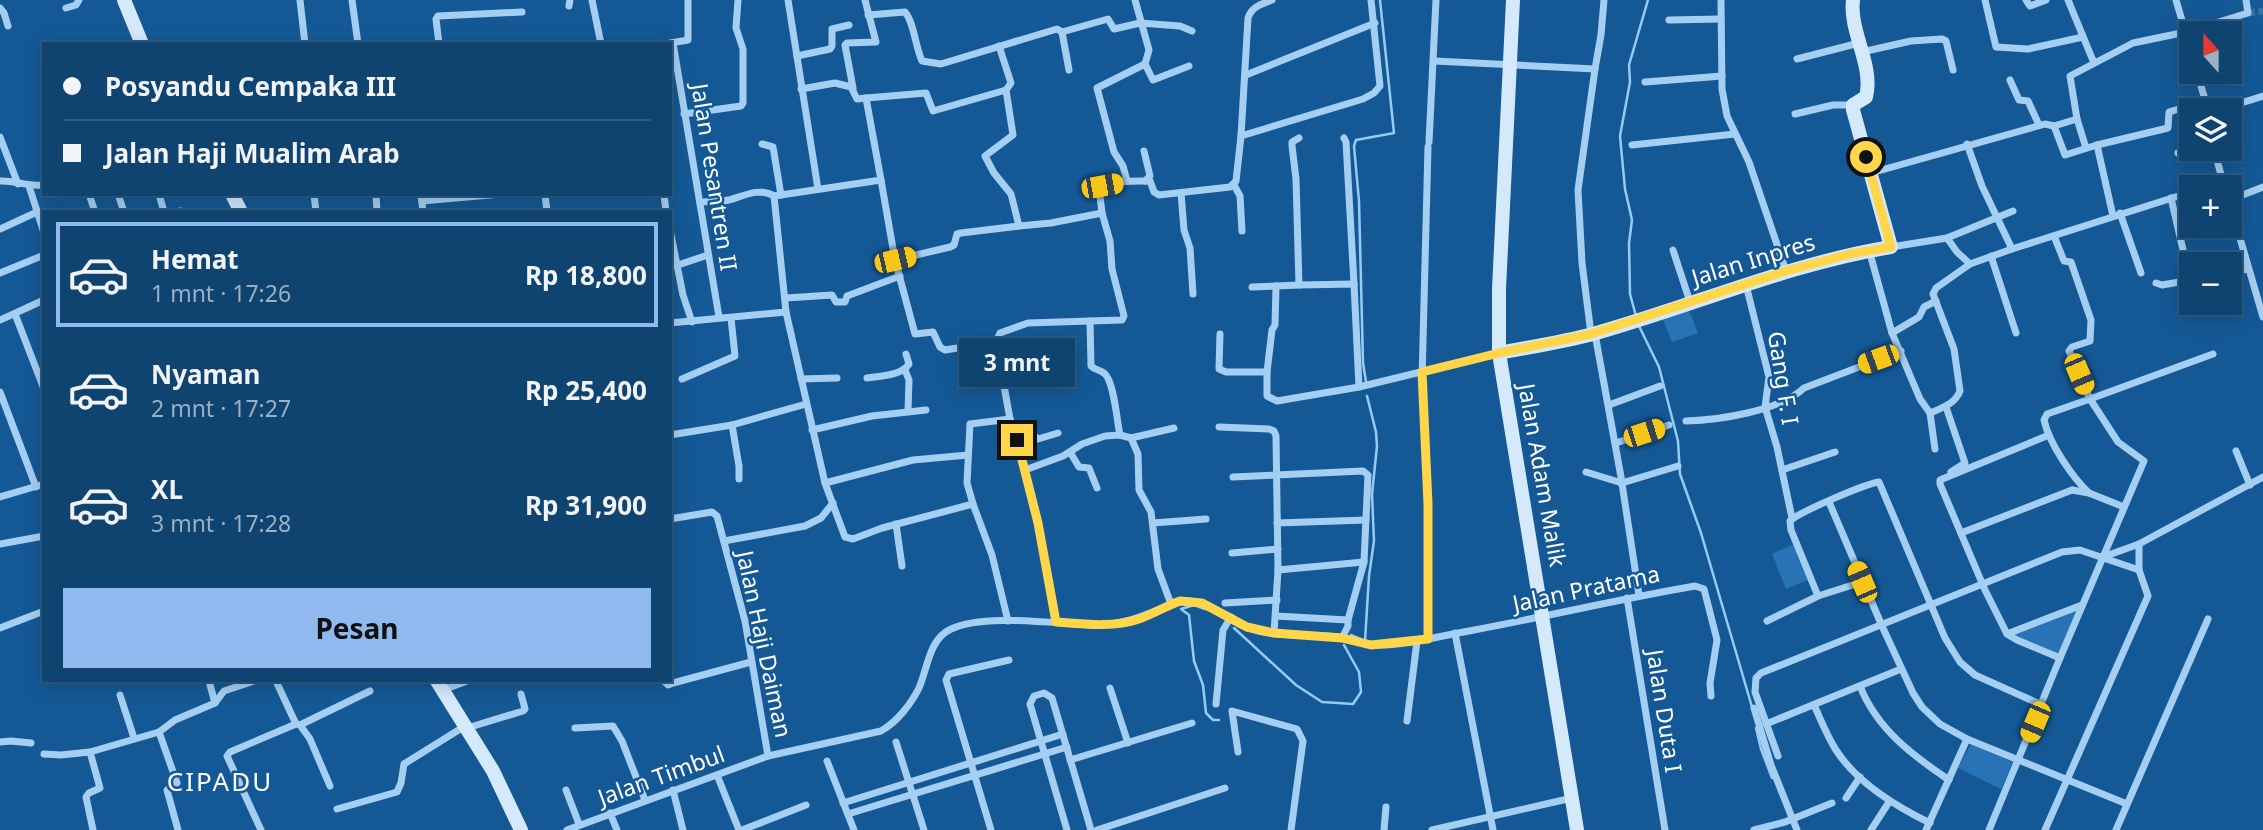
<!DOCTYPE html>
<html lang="id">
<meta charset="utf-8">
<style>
body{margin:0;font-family:"Noto Sans",sans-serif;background:#184a75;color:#f1f3f6;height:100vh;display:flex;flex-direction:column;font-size:26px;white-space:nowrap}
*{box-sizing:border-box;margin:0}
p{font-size:23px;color:#9bb0c3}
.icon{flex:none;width:38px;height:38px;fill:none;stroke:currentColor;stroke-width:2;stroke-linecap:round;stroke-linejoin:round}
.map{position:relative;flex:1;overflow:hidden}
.drawer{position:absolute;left:42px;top:210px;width:630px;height:472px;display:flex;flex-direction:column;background:#0f4370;border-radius:0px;box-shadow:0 4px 18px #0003,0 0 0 2px #2f5c83}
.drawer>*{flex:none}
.hud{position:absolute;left:42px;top:42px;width:630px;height:154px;border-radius:0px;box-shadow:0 4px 18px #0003,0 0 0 2px #2f5c83;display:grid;align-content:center;height:154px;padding:0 21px;background:#0f4370}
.needle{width:46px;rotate:339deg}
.buttons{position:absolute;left:2179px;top:21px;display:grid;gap:14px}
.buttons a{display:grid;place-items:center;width:63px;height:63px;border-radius:0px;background:#0f4370;box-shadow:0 4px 18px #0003,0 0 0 2px #2f5c83;font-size:35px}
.end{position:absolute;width:32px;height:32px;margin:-16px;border:9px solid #ffd54a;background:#111;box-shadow:0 0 0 4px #111}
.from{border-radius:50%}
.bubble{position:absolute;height:49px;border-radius:0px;background:#0f4370;box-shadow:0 4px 18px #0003,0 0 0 2px #2f5c83;font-size:23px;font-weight:700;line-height:49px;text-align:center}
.car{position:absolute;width:21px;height:42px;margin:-21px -10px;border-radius:9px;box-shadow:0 0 5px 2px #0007;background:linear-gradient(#f5c518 24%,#345 0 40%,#f5c518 0 76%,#345 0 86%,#f5c518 0)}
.hud b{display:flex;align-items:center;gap:24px;height:66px;font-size:26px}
.hud b+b{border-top:2px solid #2f5c83}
.hud i{width:18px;height:18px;background:#f1f3f6}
ul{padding:12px 0 0;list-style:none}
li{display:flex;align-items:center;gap:21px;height:105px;margin:0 14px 10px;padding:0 7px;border:4px solid transparent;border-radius:0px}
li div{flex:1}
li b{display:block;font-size:26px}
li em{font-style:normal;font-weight:700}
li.active{border-color:#90b9f0}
li>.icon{width:63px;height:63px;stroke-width:1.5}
.primary-button{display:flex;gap:14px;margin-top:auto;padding:14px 21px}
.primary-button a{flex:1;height:80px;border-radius:0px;background:#90b9f0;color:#111;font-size:28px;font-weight:700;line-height:80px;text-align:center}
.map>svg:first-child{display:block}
.green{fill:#2773b5}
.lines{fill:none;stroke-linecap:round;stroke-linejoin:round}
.stream{stroke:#97cbf5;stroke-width:2.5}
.street-tunnel{stroke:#3772a6;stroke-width:7;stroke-dasharray:7 3.5;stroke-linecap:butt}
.street{stroke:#a5cff2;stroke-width:7}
.secondary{stroke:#d4e9fc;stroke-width:14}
.route{stroke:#ffd54a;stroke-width:9}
.labels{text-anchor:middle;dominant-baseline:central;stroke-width:5;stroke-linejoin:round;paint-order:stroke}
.street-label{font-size:23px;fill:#fff;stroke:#145996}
.quarter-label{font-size:26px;letter-spacing:2px;fill:#fff;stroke:#145996}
</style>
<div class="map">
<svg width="2263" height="830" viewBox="0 0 2263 830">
<rect width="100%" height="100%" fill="#145996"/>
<!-- green -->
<g class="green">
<polygon points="1687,305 1698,333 1672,342 1661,315"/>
<polygon points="1794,544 1808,580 1786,589 1772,554"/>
<polygon points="2077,609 2059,655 2012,634"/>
<polygon points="1971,744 2013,762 2001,789 1958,768"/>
</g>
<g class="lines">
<!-- stream -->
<g class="stream">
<polyline points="1636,316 1630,294 1629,243 1632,220 1625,189 1620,136 1630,82 1629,65 1648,0"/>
<polyline points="1639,326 1659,367 1678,441 1680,474 1701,533 1752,707"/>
<polyline points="1366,382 1363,363 1359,201 1354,146 1356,140 1394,133 1380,0"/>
<polyline points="1205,609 1194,605 1181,609 1189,615 1194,661 1203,685 1206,713 1213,720 1219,720"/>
<polyline points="1234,628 1296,685 1322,702 1353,704 1361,692 1359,672 1344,645"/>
<polyline points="1351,635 1365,641 1369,576 1374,541 1372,494 1377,446 1376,432 1367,396"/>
<polyline points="1756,728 1761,749 1772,778"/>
</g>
<!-- street-tunnel -->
<polyline class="street-tunnel" points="2248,13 2263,11"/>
<!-- street -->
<g class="street">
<polyline points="300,0 305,44"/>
<polyline points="352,0 358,44"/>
<polyline points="592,0 601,44"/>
<polyline points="788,0 818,189"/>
<polyline points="1135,0 1149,50 1145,64"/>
<path d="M1272,0C1262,4 1252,6 1248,18L1241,136L1363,99L1374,93L1380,86L1371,0"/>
<polyline points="1721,0 1722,89 1727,116 1749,162 1786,271"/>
<polyline points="1985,0 1996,47 2028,49 2083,37"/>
<polyline points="2026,0 2030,6 2046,0"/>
<polyline points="2068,0 2094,63"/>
<polyline points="2176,0 2191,51"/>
<polyline points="569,6 570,0"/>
<polyline points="0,8 4,13 8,26"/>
<polyline points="66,8 76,5 79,0"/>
<path d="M868,15L905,12C914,22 915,46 922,61L941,64L1057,29L1062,32L1108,19L1114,29L1140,23L1180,26L1192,31"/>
<polyline points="1669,20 1721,19"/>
<polyline points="1062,32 1069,70"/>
<polyline points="673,43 719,317"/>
<polyline points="439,44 436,19 438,16 522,12"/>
<polyline points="665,44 688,40 688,0"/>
<polyline points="1862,52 1911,41 1942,39 1946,41 1953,70"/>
<polyline points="797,56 830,49 832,46 832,29 849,25"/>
<polyline points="1797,59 1859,43"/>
<polyline points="1434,61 1595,69"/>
<polyline points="2197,72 2208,110"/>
<polyline points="1246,75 1375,23"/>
<polyline points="2010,80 2019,100 2028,101 2039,125"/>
<polyline points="1645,82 1722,76"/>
<polyline points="853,88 845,45 847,43 876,42 865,0"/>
<polyline points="1006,90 1013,135 985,156 994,173 1011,194 1019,226 1051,223 1102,213"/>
<polyline points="866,98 926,93 933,111 1006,90 1011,83 999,46"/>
<polyline points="2219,110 2263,96"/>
<polyline points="684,114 741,106 743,103 743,49 736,28 738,0"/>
<polyline points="1795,114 1833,105 1853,105"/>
<polyline points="2054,126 2077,119"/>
<polyline points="0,137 18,184"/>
<polyline points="1299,138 1292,142 1292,146 1296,179 1299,285 1354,284 1359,387"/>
<polyline points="1344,138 1346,142 1354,284"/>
<polyline points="1429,142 1436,0"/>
<polyline points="762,144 773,147 781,195"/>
<polyline points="1967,144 1982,186 2012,249"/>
<polyline points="1632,145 1735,134"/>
<polyline points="2097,145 2113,216"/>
<polyline points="2086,148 2077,119 2070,76 2133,43 2186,32 2248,13 2246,0"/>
<polyline points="2214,149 2223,182"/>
<polyline points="1144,151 1150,176 1145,181"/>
<polyline points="2178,153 2197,149"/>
<polyline points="1871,173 2045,124 2054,126 2065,155 2097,145 2168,128 2169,112 2205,101"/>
<polyline points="881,180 895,260 915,334 933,332 940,347 945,350 996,342"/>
<path d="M0,181C15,180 28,187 44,185"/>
<polyline points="1127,181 1123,166 1114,152 1097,88 1145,64 1153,80 1189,66"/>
<polyline points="1234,185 1240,196 1242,231"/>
<polyline points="29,186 44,233"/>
<polyline points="2207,187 2223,182 2224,187"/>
<polyline points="1181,193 1184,230 1190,248 1193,294"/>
<polyline points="89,194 95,212"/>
<polyline points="118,194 124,212"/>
<polyline points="159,194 164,212"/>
<polyline points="314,194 316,212"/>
<polyline points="376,194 377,212"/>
<polyline points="421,194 423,212"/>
<polyline points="545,194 547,212"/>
<polyline points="664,194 666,212"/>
<polyline points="774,196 786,312 825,483 845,537 853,539 882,528 973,504"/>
<polyline points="2171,198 2190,280"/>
<polyline points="2230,200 2263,187"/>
<polyline points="422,201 501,194"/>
<path d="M700,203C710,200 720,202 729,200C743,196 760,187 774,196L881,180L866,98L857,99L851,87L835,83L801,89"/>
<polyline points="2230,204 2263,317"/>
<polyline points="177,212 181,211"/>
<polyline points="2120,213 2141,273"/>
<polyline points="0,229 37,212"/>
<polyline points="670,230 683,295 692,322"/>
<polyline points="2054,236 2064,261 2071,262 2091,320 2090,341 2072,347 2069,351 2090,399 2213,354"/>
<polyline points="1947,238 2013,211"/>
<polyline points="1891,247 1947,238 1957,252 1970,264 2012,249 2191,192"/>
<polyline points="1673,250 1690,302"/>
<polyline points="1869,250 1892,333 1920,399 1930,413 1935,449"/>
<polyline points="1991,256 2016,333"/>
<polyline points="895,260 950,247 954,245 957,234 961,233 1019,226"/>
<polyline points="678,265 708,255"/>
<polyline points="2230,272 2248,269"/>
<polyline points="0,273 44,255"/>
<polyline points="2156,283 2162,285 2191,280"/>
<polyline points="1746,285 1769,377 1765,407 1777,447 1792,518"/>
<polyline points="1252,287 1299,285"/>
<polyline points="786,298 832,295 836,302 845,302 847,296 900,276"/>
<polyline points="15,314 44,389"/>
<polyline points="0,320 44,300"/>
<path d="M1090,321L1091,366C1096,371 1100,369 1105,374C1114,382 1117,422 1120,435"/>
<polyline points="670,323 786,312"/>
<polyline points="1892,333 1919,317 1924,307 1936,301"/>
<polyline points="1220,334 1219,369 1226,372 1267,372 1267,396 1277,401 1359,387 1499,353"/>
<polyline points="1591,334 1582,263 1578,190 1595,69 1601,35 1604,0"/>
<polyline points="1595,334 1621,477 1639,595"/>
<path d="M996,342L1000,333L1028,323L1122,320L1124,316L1112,269L1110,241L1102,213L1099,188C1113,180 1133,181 1150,181L1154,192L1159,195L1230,187L1236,181L1241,136"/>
<polyline points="996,342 1010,419 1016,434 1038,523 1056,622"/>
<polyline points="905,370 909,380 908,411"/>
<polyline points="1267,372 1272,330 1275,325 1276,286"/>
<path d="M867,378C880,376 901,376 909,364L906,354"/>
<polyline points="682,379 735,356 731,318"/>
<polyline points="801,379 837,378"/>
<polyline points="0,392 36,487"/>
<polyline points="1609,405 1660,386"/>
<polyline points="1946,407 1965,463 1951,472"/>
<path d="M1930,413C1942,408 1955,404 1960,391L1954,349L1933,294L1936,288L1970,264"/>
<path d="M1686,421C1719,420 1780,411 1804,388L1901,351"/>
<polyline points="732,425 739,466 739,479"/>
<polyline points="1219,427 1269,429 1274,431 1276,436 1278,570 1274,633"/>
<polyline points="812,430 872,416 926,410"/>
<polyline points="670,435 732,425 806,404"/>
<polyline points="2049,435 1940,480 1940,484 1985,590 2007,634 2017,640 2060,658"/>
<polyline points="1131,438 1174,428"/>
<polyline points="1017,440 1033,435 1038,439 1058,433"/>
<polyline points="1616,443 1669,425"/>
<polyline points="2236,451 2250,485"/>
<polyline points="1070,452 1079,467 1089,468 1097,488"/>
<polyline points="1025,470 1063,456 1082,444 1105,436 1120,435 1131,438 1138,454 1139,490 1151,512 1158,569 1171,604"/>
<polyline points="1782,470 1835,452"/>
<polyline points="1586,472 1622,483 1678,466"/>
<polyline points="1233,477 1363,471 1368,475 1364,562 1348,620 1348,626 1342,638"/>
<polyline points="825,483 913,460 968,455"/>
<polyline points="2072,490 2089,493 2124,507"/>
<polyline points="0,497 44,484"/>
<polyline points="1829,502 1882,626 1913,693 1922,707 1940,724 1967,739 2127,804"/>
<polyline points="670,519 712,512 717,516 745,621 768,756"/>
<polyline points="1153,523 1206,519"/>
<polyline points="1277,523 1366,520"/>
<polyline points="896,524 902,566"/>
<polyline points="1961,533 2072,490"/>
<polyline points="724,541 805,526 821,518 833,503"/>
<polyline points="0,544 44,536"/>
<polyline points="1232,553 1278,549"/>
<polyline points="2103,557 2139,544 2263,477"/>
<polyline points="1278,570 1364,562"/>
<path d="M1818,596L1791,530L1790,521C1799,512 1865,484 1879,482L1945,638L1960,662L1975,675L2042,705"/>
<polyline points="1627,598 1665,830"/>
<polyline points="1225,603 1277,600"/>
<polyline points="1276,616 1348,620"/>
<polyline points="1008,621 992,555 973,504 967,483 970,424 1010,419"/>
<polyline points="1767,621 1818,596 1862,582"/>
<polyline points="0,628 44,611"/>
<polyline points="1455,633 1493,830"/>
<polyline points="2007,634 2082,605"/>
<polyline points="1428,639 1428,504 1422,380 1428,147"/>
<polyline points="209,681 215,703"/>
<polyline points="664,681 668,685 673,683 751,662"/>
<path d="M1860,686C1877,729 1912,755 1949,780"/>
<polyline points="1110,688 1128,743"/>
<polyline points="443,690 467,681"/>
<polyline points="120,695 134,738"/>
<polyline points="1216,704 1223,630 1231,617"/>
<path d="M1814,705C1821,720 1827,736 1836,750C1857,783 1895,806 1930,823"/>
<polyline points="1754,708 1771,765 1797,830"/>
<polyline points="1407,721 1417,641"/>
<polyline points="297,724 300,725 310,739 330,786"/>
<polyline points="1766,724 1901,669"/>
<polyline points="300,725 370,691"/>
<polyline points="467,728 523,711 525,709 521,694"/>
<polyline points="575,728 613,726 622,741 645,800"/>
<polyline points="159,732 177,783 167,790 178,830"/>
<polyline points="0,742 11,741 31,743"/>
<polyline points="896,742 924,830"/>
<polyline points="90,752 100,788 89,793 86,797 93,830"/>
<polyline points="1238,752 1232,711 1297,729 1303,741 1291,830"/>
<polyline points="44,754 61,755 90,752 159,732 175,720 215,703 224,691 254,681"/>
<polyline points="1778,756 1755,692 1756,678 1761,673 2062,552 2080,550 2139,570"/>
<polyline points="1070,760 1192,723"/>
<polyline points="827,761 854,830"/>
<polyline points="717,775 739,830"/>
<polyline points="566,790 579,824"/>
<polyline points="673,790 683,830"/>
<polyline points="1846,798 1860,777"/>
<polyline points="843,803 1063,734"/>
<polyline points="337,809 397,792 401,783 404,764 465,726"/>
<polyline points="610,813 617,830"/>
<polyline points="848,814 1067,747"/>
<polyline points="261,830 227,756 230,752 296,724 276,681"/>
<path d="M567,830L768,756L881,731C897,722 911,704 919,688C928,667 929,639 951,629C984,613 1056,624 1093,625C1126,626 1151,612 1180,601C1210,599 1224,619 1248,628C1276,638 1309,634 1338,637C1350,638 1362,645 1374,645C1406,646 1438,636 1469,631C1545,617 1619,599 1695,586L1704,589L1717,640L1710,683L1711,696"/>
<polyline points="742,830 806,805"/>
<polyline points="991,830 946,680 949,674 1009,660"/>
<polyline points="1067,830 1030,704 1034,696 1044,693 1052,698 1091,830"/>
<polyline points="1097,830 1225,788"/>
<polyline points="1384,830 1386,807"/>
<polyline points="1432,830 1572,798"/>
<polyline points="1754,830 1785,822 1832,803"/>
<polyline points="1871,830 1889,802"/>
<polyline points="1926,830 1967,739"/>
<path d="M1989,830L2060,658L2144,461L2118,442L2090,399L2047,414L2044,420C2049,443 2072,477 2089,493"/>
<polyline points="2045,830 2148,596 2139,570 2139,544"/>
<polyline points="2116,830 2208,619"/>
</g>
<!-- secondary -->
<g class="secondary">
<polyline points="124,0 142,44"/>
<polyline points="1513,0 1499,289 1499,353 1577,830"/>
<polyline points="232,194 241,212"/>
<path d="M1499,353C1530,347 1563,342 1593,334C1693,306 1788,264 1891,247L1853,110V105L1866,97C1874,65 1849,32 1853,0"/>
<polyline points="437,681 493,771 521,830"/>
</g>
</g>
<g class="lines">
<!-- route -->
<path class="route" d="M1017,440L1038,523L1056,622C1083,624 1112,628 1139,619C1153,614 1166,606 1180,601L1202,603L1247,627L1274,633L1342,638L1371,645L1428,639V504L1422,372L1499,353L1591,334L1786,271L1850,254L1891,247L1866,157"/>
</g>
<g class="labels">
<!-- street labels -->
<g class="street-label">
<text transform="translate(715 177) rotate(81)">Jalan Pesantren II</text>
<text transform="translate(1753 259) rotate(-17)">Jalan Inpres</text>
<text transform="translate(1784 378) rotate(81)">Gang F. I</text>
<text transform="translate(1543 475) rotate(80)">Jalan Adam Malik</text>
<text transform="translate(1586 588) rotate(-12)">Jalan Pratama</text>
<text transform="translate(765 644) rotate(78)">Jalan Haji Daiman</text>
<text transform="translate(1665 711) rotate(81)">Jalan Duta I</text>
<text transform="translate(661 775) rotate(-20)">Jalan Timbul</text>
</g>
<!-- quarter labels -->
<g class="quarter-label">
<text x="220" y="781">CIPADU</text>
</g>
</g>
</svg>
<div class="buttons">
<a><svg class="needle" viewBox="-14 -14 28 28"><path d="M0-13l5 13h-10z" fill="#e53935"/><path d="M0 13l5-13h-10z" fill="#9bb0c3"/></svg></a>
<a><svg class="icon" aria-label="layers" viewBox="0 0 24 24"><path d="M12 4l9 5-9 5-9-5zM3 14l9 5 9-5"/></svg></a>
<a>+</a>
<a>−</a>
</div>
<i class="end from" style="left:1866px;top:157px"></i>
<i class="end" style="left:1017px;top:440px"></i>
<div class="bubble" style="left:959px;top:338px;width:116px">3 mnt</div>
<i class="car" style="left:1102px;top:186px;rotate:80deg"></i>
<i class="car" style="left:895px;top:260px;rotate:77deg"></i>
<i class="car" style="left:1878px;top:359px;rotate:250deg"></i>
<i class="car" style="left:2079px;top:374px;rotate:157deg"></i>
<i class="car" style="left:1644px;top:433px;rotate:72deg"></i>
<i class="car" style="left:1862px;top:582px;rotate:337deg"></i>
<i class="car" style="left:2035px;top:722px;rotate:203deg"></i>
<div class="hud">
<b><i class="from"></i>Posyandu Cempaka III</b>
<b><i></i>Jalan Haji Mualim Arab</b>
</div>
<section class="drawer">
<ul>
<li class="active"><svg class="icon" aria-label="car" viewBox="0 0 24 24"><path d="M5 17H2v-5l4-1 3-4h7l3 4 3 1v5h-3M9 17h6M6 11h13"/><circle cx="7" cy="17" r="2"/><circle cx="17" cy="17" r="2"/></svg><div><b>Hemat</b><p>1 mnt · 17:26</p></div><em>Rp 18,800</em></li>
<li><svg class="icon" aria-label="car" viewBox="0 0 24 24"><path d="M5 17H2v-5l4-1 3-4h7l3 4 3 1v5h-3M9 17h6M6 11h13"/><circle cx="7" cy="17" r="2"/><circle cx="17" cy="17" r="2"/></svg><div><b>Nyaman</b><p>2 mnt · 17:27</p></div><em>Rp 25,400</em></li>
<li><svg class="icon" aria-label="car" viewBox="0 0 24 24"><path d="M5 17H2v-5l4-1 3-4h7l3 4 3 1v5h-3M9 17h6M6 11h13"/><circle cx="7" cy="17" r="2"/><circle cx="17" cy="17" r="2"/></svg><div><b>XL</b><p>3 mnt · 17:28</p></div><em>Rp 31,900</em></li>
</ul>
<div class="primary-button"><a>Pesan</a></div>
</section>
</div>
